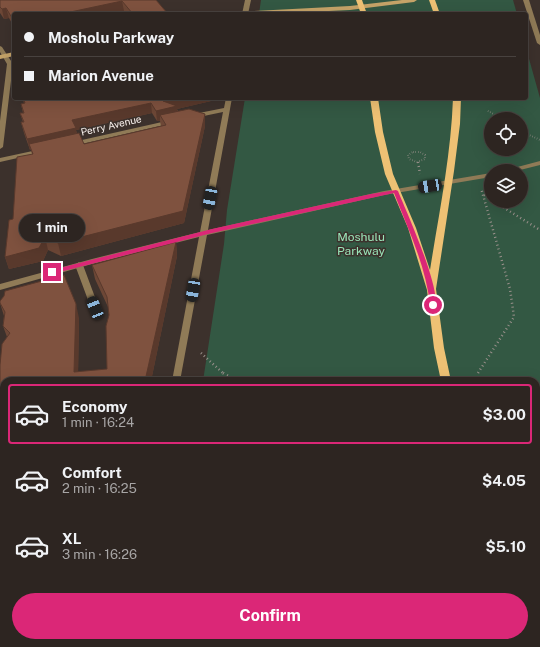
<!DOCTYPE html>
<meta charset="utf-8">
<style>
body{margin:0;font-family:"Public Sans",sans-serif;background:#352d2a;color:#f1f3f6;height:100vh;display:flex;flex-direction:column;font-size:15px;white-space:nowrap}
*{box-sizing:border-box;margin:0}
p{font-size:13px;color:#a7a5a5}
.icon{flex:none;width:22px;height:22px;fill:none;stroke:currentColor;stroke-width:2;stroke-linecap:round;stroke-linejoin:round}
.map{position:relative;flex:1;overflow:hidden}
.side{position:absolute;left:0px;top:377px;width:540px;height:270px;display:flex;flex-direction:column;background:#2d2521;border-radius:12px 12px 0 0;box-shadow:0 4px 16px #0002,0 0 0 1px #48423f}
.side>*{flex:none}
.top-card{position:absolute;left:12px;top:12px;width:516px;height:88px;border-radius:4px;box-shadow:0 4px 16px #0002,0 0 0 1px #48423f;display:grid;align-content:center;height:88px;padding:0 12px;background:#2d2521}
.fabs{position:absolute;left:484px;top:112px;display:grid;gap:8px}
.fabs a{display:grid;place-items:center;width:44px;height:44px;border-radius:50%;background:#2d2521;box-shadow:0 4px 16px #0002,0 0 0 1px #48423f;font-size:20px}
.end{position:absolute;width:18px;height:18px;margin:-9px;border:5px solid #db2777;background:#fff;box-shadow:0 0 0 2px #fff}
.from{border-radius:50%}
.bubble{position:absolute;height:28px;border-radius:14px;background:#2d2521;box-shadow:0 4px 16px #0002,0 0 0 1px #48423f;font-size:13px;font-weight:700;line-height:28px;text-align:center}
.car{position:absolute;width:12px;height:24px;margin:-12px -6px;border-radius:5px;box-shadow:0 0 3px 1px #0007;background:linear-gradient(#222 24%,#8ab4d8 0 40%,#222 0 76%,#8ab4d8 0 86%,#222 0)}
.top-card b{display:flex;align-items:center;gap:14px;height:38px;font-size:15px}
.top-card b+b{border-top:1px solid #48423f}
.top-card i{width:10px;height:10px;background:#f1f3f6}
ul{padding:7px 0 0;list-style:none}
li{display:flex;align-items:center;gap:12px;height:60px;margin:0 8px 6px;padding:0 4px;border:2px solid transparent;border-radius:4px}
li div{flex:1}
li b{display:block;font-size:15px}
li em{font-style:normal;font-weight:700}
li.on{border-color:#db2777}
li>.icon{width:36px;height:36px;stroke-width:1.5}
.primary-button{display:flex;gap:8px;margin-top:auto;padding:8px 12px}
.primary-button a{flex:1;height:46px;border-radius:24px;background:#db2777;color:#fff;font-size:16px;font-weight:700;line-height:46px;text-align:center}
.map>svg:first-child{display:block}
.green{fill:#335843;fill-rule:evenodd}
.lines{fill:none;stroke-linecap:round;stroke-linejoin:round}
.secondary-tunnel{stroke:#584e49;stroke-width:10;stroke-dasharray:10 5;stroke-linecap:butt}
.path-far2{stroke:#99908b;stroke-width:2;stroke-dasharray:0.5 2;stroke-linecap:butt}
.path-far1{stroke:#99908b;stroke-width:2.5;stroke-dasharray:1 3;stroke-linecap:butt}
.path{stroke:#99908b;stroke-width:3;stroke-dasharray:1 3.5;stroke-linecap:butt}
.service{fill:#907b57;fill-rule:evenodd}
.minor{fill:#907b57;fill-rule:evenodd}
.secondary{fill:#c5a368;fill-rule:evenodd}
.primary{fill:#eec174;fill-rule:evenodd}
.wall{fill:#6d4736;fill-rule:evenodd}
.shaded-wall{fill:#59392c}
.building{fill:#7f523f;stroke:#59392c}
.route{fill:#db2777}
.labels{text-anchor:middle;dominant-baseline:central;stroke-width:3;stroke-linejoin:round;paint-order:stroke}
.far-street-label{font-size:10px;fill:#f9f2ee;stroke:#3c312c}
.park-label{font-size:12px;fill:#99e4b8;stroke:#3c312c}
</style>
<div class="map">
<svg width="540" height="647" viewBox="0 0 540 647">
<rect width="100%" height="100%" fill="#3c312c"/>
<!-- green -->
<g class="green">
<polygon points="261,0 513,0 517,14 259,14"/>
<path d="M526,48L540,98V546L536,547V381H203L224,244L227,210L245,98H526ZM491,119H521V149H491ZM491,171H521V201H491Z"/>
<polygon points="162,643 470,643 472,647 161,647"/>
</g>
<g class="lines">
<!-- secondary-tunnel -->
<polyline class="secondary-tunnel" points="536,590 540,589"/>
<!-- path-far2 -->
<g class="path-far2">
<polyline points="488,111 502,119"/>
<polyline points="521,131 540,140"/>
<polygon points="413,152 420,152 425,155 425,159 417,162 409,159 408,155"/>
</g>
<!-- path-far1 -->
<g class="path-far1">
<polyline points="418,162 420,174"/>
<polyline points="484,195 491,199"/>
<polyline points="493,201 540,230"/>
<polyline points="201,353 224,374"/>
<polyline points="478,373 514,317 510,289 481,188"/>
</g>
<!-- path -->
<g class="path">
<polyline points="223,373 236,381"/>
<polyline points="536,520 540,519"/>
<polyline points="536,594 540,605"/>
<polyline points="179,647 180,643"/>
</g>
<!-- service -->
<polygon class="service" points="79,262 83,265 99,308 100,314 99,316 96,317 92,314 91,308 75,265"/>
<!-- minor -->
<g class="minor">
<polygon points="245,0 251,0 248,14 242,14"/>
<polygon points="523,0 529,0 540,35 540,45 537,43"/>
<polygon points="0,46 2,47 13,64 3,147 0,149 0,121 7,64 0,52"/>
<polygon points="226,98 232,98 208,230 384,191 491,173 491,177 384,195 207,235 180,381 172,381 199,237 92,264 0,290 0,284 92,259 200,232 223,112 194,118 191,116 194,114 224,108"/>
<polygon points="171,120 174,122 173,123 73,146 70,144 73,142"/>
<polygon points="42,149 44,150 44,152 0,162 0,158"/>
<polygon points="540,161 540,165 516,171 505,171 506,170"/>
<polygon points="4,465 4,473 0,474 0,466"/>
<rect x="124" y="643" width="10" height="4"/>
</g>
<!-- secondary -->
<g class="secondary">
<polygon points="402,0 417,0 414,2 350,10 266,14 234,14 237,12 350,6"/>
<polygon points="14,52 14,56 0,59 0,55"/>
<polygon points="377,643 396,643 394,647 375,647"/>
</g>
<!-- primary -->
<g class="primary">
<polygon points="356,0 362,0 367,14 361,14"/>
<polygon points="429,0 435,0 440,14 434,14"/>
<path d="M370,98H378L383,132L393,174L416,228L430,270C439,213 451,156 453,98H461L460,124L454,171L436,289L444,348L451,381H441L434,348L427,290L408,228L385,174L375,132Z"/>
<polygon points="513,643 527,643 528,647 514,647"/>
</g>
</g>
<!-- wall -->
<g class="wall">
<polygon points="0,0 156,0 168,14 126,14 124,11 14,14 14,27 9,18 4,19 0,13"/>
<path d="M23,98H211V101L177,109L178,111L205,126L184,223L61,256L48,250L43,261L9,269L5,257L13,219L32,154L31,150H30L24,133L21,122H23L20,113H23L21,104H24ZM152,113L157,121H160L161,126L84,144L77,134L76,130Z"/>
<polygon points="176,242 177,256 151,381 0,448 0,365 7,337 3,326 4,316 0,303 79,318 78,372 107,369 109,315 108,307 95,279 92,265"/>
</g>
<!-- shaded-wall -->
<g class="shaded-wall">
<polygon points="122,1 124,11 110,14 61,14"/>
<polygon points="6,8 9,18 4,19 2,9"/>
<polygon points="179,98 211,98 211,101 177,109 178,117 160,115 160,121 157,121 156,111 163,101"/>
<polygon points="151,103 152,113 76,130 78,139 29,144 31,150 30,150 27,139 72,120"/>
<polygon points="205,114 205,126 184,223 61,256 58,243"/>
<polygon points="45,237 48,250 43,261 9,269 5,257"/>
<polygon points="176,242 177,256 151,381 145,381"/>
<polygon points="76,304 79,318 78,381 74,372"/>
<polygon points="4,432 4,447 0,448 0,433"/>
<polygon points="89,643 95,643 95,647 88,647"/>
<polygon points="222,643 242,643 231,647 210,647"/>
</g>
<!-- building -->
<g class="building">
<polygon points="0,0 156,0 168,14 133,14 122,1 61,14 14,14 14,21 6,8 2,9 0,7"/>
<polygon points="23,98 179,98 163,101 177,106 156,111 151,103 72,120 76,128 27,139 21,122 24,122 20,113 24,113 21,104 25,103"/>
<polygon points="189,109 205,114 183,211 58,243 45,237 39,248 5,257 9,220 13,219 17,157 33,154 29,144 79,133 84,144 166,125 160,115"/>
<polygon points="176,242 145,381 4,381 4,432 0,433 0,365 2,344 10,333 3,326 5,312 0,303 0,301 4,296 5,291 64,275 76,304 74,372 107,369 106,326 109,315 107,297 92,265"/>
<polygon points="4,480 4,643 89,643 88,647 0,647 0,481"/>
<polygon points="197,643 222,643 210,647 198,647"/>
</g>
<!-- route -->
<path class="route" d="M396,190L398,191C407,213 441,288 435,307H431L430,305C426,266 408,229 394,193L212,233L52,274L49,272L52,270L212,229L371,194Z"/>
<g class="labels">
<!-- far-street labels -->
<g class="far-street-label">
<text transform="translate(111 125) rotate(-13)">Perry Avenue</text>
</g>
<!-- park labels -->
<g class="park-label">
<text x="361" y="237">Moshulu<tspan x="361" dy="14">Parkway</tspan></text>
</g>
</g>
</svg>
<div class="fabs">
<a><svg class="icon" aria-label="locate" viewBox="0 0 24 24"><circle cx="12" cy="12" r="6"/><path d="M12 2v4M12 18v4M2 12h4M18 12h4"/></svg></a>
<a><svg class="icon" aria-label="layers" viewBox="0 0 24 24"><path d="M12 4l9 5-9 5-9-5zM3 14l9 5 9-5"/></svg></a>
</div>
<i class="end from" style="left:433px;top:305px"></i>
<i class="end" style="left:52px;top:272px"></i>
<div class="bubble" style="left:19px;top:214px;width:66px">1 min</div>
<i class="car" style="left:430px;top:186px;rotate:261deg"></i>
<i class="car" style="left:210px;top:198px;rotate:191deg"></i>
<i class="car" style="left:193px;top:290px;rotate:190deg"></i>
<i class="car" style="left:95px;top:308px;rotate:338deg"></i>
<div class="top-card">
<b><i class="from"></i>Mosholu Parkway</b>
<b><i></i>Marion Avenue</b>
</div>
<section class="side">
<ul>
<li class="on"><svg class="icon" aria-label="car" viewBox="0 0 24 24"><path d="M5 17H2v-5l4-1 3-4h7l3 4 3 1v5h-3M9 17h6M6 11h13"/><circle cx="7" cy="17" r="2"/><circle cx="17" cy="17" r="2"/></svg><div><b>Economy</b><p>1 min · 16:24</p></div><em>$3.00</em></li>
<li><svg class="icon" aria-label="car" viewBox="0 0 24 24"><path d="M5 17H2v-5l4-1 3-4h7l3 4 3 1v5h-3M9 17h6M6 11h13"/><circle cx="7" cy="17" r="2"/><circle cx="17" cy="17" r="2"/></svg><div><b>Comfort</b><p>2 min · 16:25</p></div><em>$4.05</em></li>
<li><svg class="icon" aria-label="car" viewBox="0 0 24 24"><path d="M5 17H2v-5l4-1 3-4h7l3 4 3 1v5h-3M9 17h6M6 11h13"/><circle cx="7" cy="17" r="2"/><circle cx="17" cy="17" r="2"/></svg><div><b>XL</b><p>3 min · 16:26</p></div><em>$5.10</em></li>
</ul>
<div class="primary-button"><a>Confirm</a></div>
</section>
</div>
